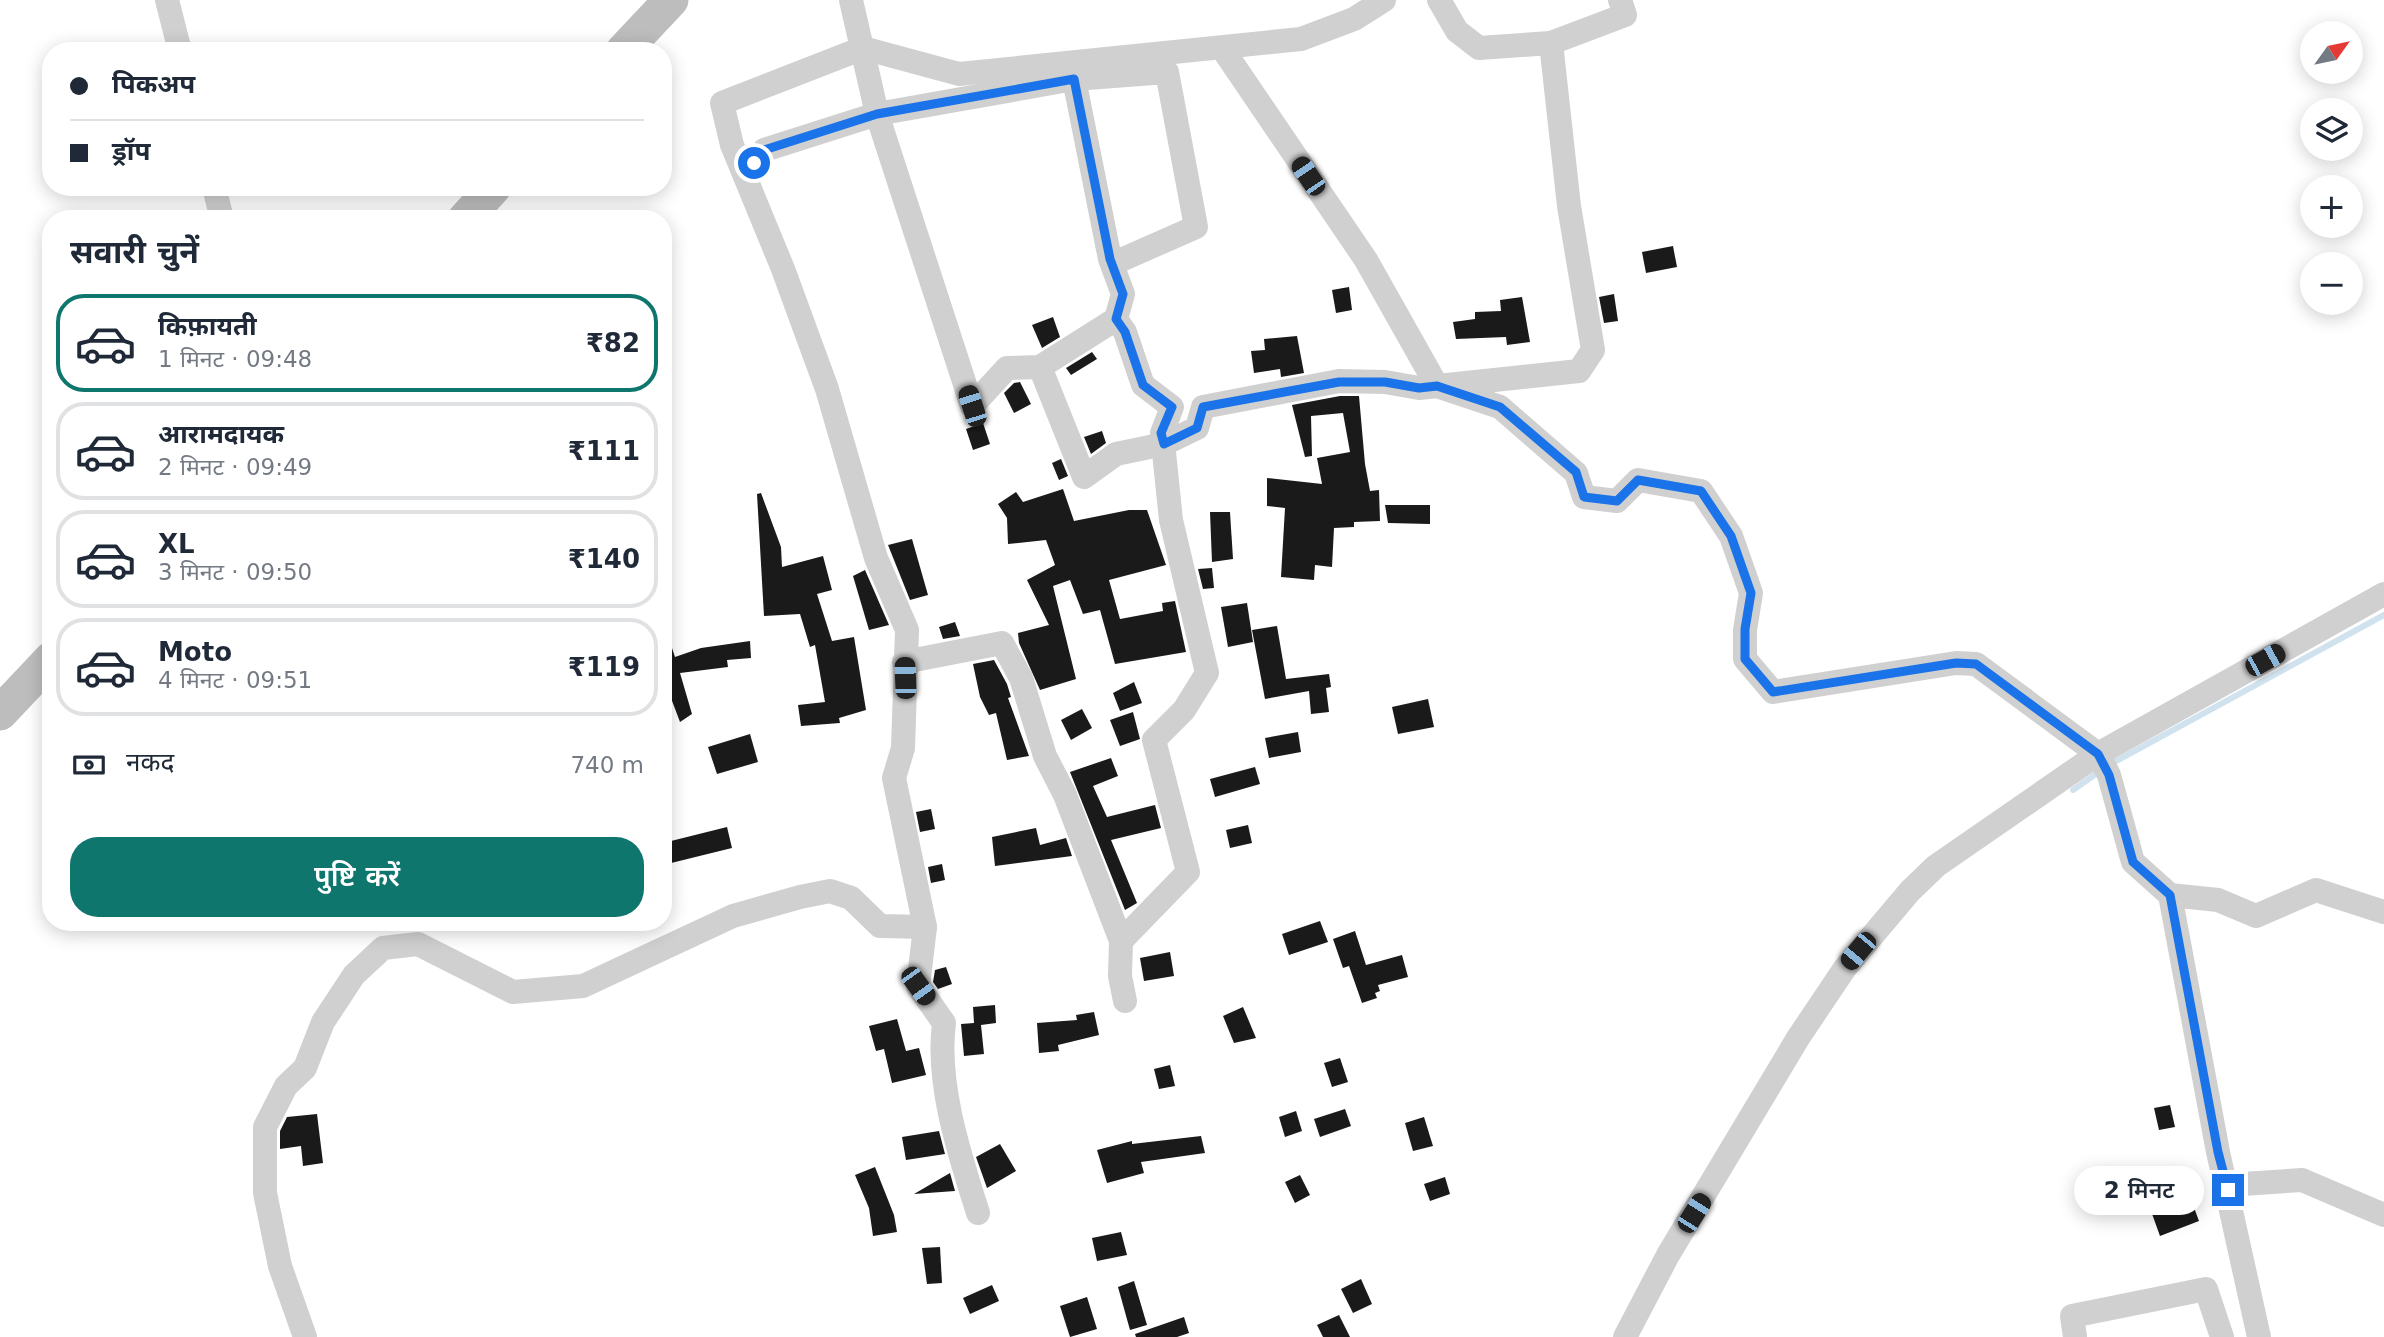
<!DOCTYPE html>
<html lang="hi">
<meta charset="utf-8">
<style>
body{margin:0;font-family:"DejaVu Sans","Noto Sans Devanagari",sans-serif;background:#f2f2f3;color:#1f2937;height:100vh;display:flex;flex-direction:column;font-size:26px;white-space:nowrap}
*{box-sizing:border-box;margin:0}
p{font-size:23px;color:#747a83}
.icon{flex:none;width:38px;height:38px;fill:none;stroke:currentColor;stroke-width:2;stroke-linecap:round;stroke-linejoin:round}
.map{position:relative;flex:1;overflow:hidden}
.drawer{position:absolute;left:42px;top:210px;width:630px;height:721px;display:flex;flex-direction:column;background:#fff;border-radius:28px;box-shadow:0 4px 18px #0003}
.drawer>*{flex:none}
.top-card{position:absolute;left:42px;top:42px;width:630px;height:154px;border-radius:28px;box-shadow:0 4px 18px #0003;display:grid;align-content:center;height:154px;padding:0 28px;background:#fff}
.needle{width:46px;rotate:57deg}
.fabs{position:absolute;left:2300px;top:21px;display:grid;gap:14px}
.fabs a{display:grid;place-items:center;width:63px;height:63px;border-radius:50%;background:#fff;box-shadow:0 4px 18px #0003;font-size:35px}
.end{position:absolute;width:32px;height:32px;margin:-16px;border:9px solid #1a73e8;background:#fff;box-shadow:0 0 0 4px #fff}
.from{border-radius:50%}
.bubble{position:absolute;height:49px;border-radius:24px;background:#fff;box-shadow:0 4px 18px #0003;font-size:23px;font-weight:600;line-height:49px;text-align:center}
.car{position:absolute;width:21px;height:42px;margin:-21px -10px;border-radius:9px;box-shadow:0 0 5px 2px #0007;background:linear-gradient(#222 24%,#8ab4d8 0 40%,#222 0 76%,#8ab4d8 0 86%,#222 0)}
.top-card b{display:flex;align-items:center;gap:24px;height:66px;font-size:26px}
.top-card b+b{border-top:2px solid #e0e1e3}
.top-card i{width:18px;height:18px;background:#1f2937}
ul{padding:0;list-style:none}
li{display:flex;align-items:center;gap:21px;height:98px;margin:0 14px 10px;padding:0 14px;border:4px solid #e0e1e3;border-radius:28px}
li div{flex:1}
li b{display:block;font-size:26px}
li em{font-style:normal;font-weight:600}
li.current{border-color:#0f766e}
li>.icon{width:63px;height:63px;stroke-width:1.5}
h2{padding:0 28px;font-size:32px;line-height:84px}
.pay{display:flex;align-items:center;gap:18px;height:77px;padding:0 28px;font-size:26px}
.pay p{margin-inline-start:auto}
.button{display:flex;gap:14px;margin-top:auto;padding:14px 28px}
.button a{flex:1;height:80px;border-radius:28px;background:#0f766e;color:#fff;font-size:28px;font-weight:600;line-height:80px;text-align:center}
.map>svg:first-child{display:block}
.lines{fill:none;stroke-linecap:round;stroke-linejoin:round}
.stream{stroke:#cfe2ee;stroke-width:6}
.building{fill:#1a1a1a}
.street{stroke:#d0d0d0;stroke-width:24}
.secondary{stroke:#bdbdbd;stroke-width:35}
.route{stroke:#1a73e8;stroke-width:9}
</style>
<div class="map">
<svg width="2384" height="1337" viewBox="0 0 2384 1337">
<rect width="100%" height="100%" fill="#fff"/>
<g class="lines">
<!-- stream -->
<g class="stream">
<polyline points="2109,765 2384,615"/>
<polyline points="2073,790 2100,771"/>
</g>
</g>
<!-- building -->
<g class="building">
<polygon points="1673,246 1677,267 1646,273 1642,252"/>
<polygon points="1349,287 1352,310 1336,313 1332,290"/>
<polygon points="1614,294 1618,321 1604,323 1599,297"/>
<polygon points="1522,297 1530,342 1507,345 1506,337 1456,339 1453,322 1475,319 1475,312 1501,311 1500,300"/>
<polygon points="1053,317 1060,337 1042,348 1032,325"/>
<polygon points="1297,336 1304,373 1281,377 1280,369 1254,373 1251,351 1265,350 1264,339"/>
<polygon points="1092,352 1097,359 1071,375 1066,368"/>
<polygon points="1020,382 1031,404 1014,413 1004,393 1014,383"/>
<polygon points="1340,396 1359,396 1365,464 1370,491 1379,490 1380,521 1354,522 1354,527 1334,528 1332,567 1315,565 1314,580 1281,577 1285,508 1267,506 1267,478 1322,484 1317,458 1350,452 1343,413 1311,416 1312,456 1305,457 1292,405"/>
<polygon points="983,423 990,444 973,450 966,429"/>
<polygon points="1102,431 1106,443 1091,454 1084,437"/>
<polygon points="1061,459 1068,476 1059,480 1052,463"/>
<polygon points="1063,489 1074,521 1129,510 1147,510 1166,565 1109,580 1120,619 1163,611 1162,603 1175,601 1186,652 1115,664 1100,610 1083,614 1070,580 1053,586 1076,679 1040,690 1019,643 1018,633 1049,625 1027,580 1055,565 1046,540 1008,544 1007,518 998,504 1016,492 1023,502"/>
<polygon points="761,493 781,547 782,567 823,556 832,590 817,594 832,641 854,637 866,710 839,718 840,723 801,726 798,705 825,702 815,645 810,647 800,614 764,616 757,494"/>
<polygon points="1385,505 1430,505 1430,524 1388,523"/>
<polygon points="1210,512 1230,512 1233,559 1212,562"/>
<polygon points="912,539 928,595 910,600 888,545"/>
<polygon points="1212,568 1214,588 1203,589 1198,569"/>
<polygon points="865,570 889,625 869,630 853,576"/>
<polygon points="1247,603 1253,642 1228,647 1221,607"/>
<polygon points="955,622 960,636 943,639 939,627"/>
<polygon points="1277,626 1286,679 1329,674 1331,687 1326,688 1329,712 1311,714 1309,691 1265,699 1252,630"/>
<polygon points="667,633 675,657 701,648 750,641 751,658 727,660 728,667 680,673 692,714 680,722 663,677 663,634"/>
<polygon points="994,660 1007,684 1011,697 1008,698 1029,756 1007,760 996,713 989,715 980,697 973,664"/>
<polygon points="1134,682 1142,703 1120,711 1113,693"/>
<polygon points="1428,699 1434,727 1398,734 1392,707"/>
<polygon points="1082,709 1092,728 1071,740 1061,720"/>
<polygon points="1133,712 1140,739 1120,746 1110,720"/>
<polygon points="1298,732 1301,752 1269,758 1265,738"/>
<polygon points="750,734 758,762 717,774 708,747"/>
<polygon points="1111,758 1118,776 1093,786 1107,817 1155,805 1161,828 1111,840 1137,903 1125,910 1070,772"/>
<polygon points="1255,767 1260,784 1215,797 1210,779"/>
<polygon points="931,809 935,829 920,832 916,812"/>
<polygon points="1248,825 1252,843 1230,848 1226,830"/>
<polygon points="727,827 732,848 663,865 663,843"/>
<polygon points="1036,828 1040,845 1066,838 1072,856 995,866 992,837"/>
<polygon points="942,864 945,880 931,883 928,867"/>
<polygon points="1320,921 1328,942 1289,955 1282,934"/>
<polygon points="1355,931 1366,965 1402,955 1408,977 1378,985 1380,991 1375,993 1377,998 1362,1003 1349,966 1343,968 1333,939"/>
<polygon points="1170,952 1174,976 1144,981 1140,958"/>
<polygon points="946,967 952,984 938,989 933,982 935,970"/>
<polygon points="995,1005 996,1023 981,1025 984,1054 964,1056 961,1024 974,1023 973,1007"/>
<polygon points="1243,1007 1256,1038 1234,1043 1223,1016"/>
<polygon points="1094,1012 1099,1035 1058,1045 1059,1051 1039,1053 1037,1023 1077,1020 1076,1015"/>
<polygon points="897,1019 906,1051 919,1048 926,1075 892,1083 884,1049 876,1051 869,1026"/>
<polygon points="1340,1058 1348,1082 1332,1087 1324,1063"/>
<polygon points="1170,1065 1175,1086 1159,1089 1154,1069"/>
<polygon points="2170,1105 2175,1127 2159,1130 2154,1108"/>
<polygon points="1345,1109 1351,1126 1320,1137 1314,1119"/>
<polygon points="1296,1111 1302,1131 1285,1137 1279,1117"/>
<polygon points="317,1114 323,1163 303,1166 301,1146 280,1149 280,1131 287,1117"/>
<polygon points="1424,1117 1433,1146 1413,1151 1405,1123"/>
<polygon points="939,1131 945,1154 906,1160 902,1137"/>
<polygon points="1201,1136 1205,1153 1141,1162 1144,1173 1107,1183 1097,1150 1132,1141 1132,1144"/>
<polygon points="1000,1144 1016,1171 987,1188 976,1157"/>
<polygon points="875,1167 894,1215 897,1232 873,1236 869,1208 855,1175"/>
<polygon points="950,1173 955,1191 914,1194"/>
<polygon points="1300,1175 1310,1195 1295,1203 1285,1182"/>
<polygon points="1445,1177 1450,1194 1430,1201 1424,1184"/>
<polygon points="2190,1197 2199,1221 2160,1236 2151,1211"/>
<polygon points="1121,1232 1127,1255 1097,1261 1092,1238"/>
<polygon points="940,1247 942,1283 927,1284 922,1248"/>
<polygon points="1361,1279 1372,1304 1353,1313 1341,1289"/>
<polygon points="1134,1281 1147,1325 1130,1330 1118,1287"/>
<polygon points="992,1285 999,1301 970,1314 963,1298"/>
<polygon points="1087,1297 1097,1329 1070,1337 1060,1306"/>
<polygon points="1339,1315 1350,1337 1323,1337 1317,1325"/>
<polygon points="1184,1317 1189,1333 1177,1337 1136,1337 1135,1334"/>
</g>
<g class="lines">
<!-- street -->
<g class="street">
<polyline points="167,0 180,51"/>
<polyline points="1551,43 1625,15 1620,0"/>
<polyline points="1222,48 1366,260 1437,386 1500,407 1576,473 1584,497 1617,501 1638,480 1701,491 1731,536 1751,593 1745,630 1745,659 1773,692 1956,663 1976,664 2098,754 2109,775 2133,862 2170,895 2218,1152 2259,1337"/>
<polyline points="1074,79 1167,72 1196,227 1112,264"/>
<polyline points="745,176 764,150 877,114 972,406 1007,368 1040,367 1116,319 1123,294 1110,259 1074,79 877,114 851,0"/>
<polyline points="214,187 222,219"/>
<polyline points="1040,367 1084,477 1116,454 1164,444 1197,428 1203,407 1339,381 1385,382 1419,388 1579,371 1593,350 1569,206 1551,43 1479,48 1457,31 1439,0"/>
<polyline points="904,662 1002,643 1021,678 1045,756 1065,795 1121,941 1188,872 1154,740 1184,710 1207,673 1171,520 1162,433 1172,407 1143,385 1125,332 1116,319"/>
<polyline points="2170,895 2218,900 2256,916 2316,890 2384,912"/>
<path d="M925,927L918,986L944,1023C936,1084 960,1156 978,1213"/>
<polyline points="1121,941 1120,976 1125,1001"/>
<polyline points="2227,1185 2302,1180 2384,1215"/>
<polyline points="305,1337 280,1266 265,1193 265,1127 286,1086 305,1068 323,1022 354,975 383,948 418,944 513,992 583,986 733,916 800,897 830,891 851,898 880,926 925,927 894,778 903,748 907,630 876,558 827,389 783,269 732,145 722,103 863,48 959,74 1301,39 1354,19 1384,0"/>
<polyline points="1625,1337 1668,1255 1798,1038 1845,968 1910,891 1936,866 2098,754 2384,594"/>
<polyline points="2075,1337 2072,1316 2206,1289 2222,1337"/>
</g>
<!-- secondary -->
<g class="secondary">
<polyline points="623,51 671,0"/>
<polyline points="465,219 494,187"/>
<polyline points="0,713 51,659"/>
</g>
</g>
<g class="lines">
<!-- route -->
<polyline class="route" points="754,163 764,150 877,114 1074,79 1110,259 1123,294 1116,319 1125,332 1143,385 1172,407 1161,433 1164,444 1197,428 1203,407 1339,382 1385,382 1419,388 1437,386 1500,407 1576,472 1584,497 1617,501 1638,480 1701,491 1731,536 1751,593 1745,629 1745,659 1773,692 1956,663 1976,664 2098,754 2109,775 2133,862 2170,895 2218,1152 2228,1190"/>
</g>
</svg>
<div class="fabs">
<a><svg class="needle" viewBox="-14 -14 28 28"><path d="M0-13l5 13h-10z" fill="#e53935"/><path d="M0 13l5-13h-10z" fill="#747a83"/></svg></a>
<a><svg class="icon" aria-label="layers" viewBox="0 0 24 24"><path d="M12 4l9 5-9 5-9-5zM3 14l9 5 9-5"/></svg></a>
<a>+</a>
<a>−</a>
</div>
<i class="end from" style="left:754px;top:163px"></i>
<i class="end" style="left:2228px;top:1190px"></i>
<div class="bubble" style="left:2074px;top:1166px;width:130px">2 मिनट</div>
<i class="car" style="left:1308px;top:176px;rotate:326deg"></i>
<i class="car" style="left:972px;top:406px;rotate:342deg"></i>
<i class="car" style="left:2265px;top:660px;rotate:61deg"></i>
<i class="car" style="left:905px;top:678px;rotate:358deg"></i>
<i class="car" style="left:1858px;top:951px;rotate:220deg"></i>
<i class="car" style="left:918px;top:986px;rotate:144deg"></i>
<i class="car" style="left:1694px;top:1213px;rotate:32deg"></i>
<div class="top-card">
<b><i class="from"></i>पिकअप</b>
<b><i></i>ड्रॉप</b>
</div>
<section class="drawer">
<h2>सवारी चुनें</h2>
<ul>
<li class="current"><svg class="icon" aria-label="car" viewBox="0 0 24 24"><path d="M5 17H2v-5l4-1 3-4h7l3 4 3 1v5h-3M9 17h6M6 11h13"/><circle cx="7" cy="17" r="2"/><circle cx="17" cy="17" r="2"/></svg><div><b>किफ़ायती</b><p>1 मिनट · 09:48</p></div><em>₹82</em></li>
<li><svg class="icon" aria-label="car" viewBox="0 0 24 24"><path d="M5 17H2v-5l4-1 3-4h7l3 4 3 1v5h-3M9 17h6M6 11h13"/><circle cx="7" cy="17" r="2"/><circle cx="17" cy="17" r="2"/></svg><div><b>आरामदायक</b><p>2 मिनट · 09:49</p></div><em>₹111</em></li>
<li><svg class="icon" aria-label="car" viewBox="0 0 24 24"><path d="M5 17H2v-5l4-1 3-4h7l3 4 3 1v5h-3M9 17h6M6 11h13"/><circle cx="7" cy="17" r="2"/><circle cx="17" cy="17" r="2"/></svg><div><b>XL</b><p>3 मिनट · 09:50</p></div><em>₹140</em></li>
<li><svg class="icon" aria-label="car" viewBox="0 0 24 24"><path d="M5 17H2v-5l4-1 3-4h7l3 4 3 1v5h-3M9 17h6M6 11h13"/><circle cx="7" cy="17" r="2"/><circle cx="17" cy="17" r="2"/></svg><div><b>Moto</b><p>4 मिनट · 09:51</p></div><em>₹119</em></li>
</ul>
<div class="pay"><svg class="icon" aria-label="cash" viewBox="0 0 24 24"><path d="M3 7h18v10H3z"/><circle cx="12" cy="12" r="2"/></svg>नकद<p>740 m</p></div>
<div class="button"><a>पुष्टि करें</a></div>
</section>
</div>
